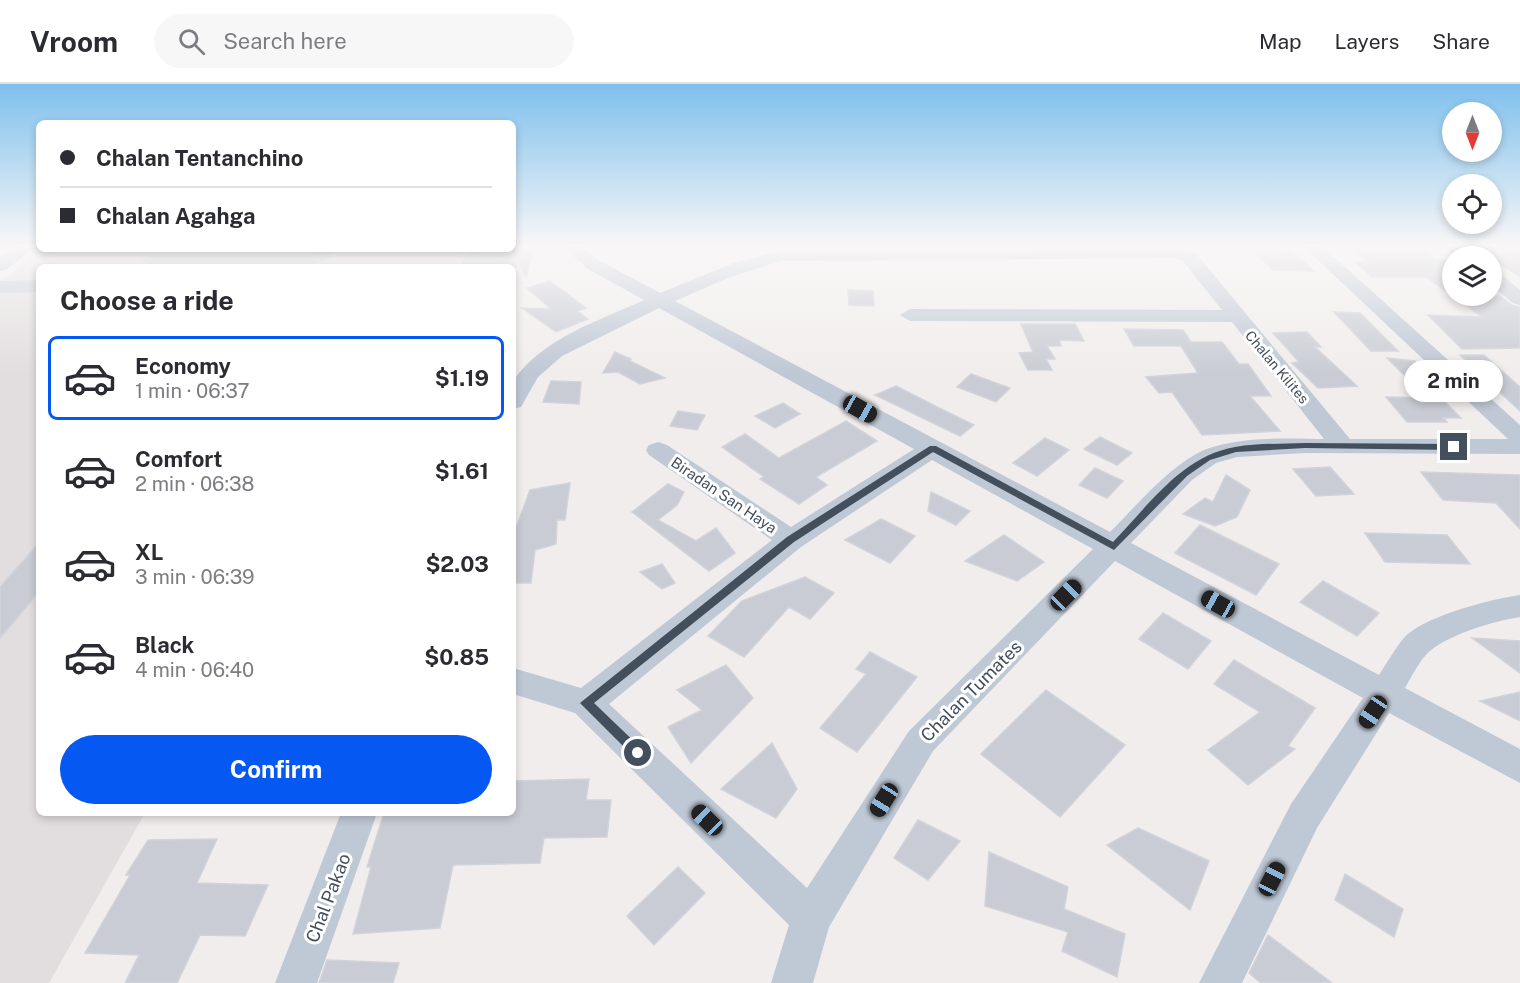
<!DOCTYPE html>
<meta charset="utf-8">
<style>
body{margin:0;font-family:"Public Sans",sans-serif;background:#f7f7f7;color:#2b2b33;height:100vh;display:flex;flex-direction:column;font-size:22px;white-space:nowrap}
*{box-sizing:border-box;margin:0}
p{font-size:20px;color:#7c7c81}
.icon{flex:none;width:33px;height:33px;fill:none;stroke:currentColor;stroke-width:2;stroke-linecap:round;stroke-linejoin:round}
.map{position:relative;flex:1;overflow:hidden}
.panel{position:absolute;left:36px;top:180px;width:480px;height:552px;display:flex;flex-direction:column;background:#fff;border-radius:9px;box-shadow:0 3px 9px #0003}
.panel>*{flex:none}
.banner{position:absolute;left:36px;top:36px;width:480px;height:132px;border-radius:9px;box-shadow:0 3px 9px #0003;display:grid;align-content:center;height:132px;padding:0 24px;background:#fff}
.needle{width:39px;rotate:180deg}
.fabs{position:absolute;left:1442px;top:18px;display:grid;gap:12px}
.fabs a{display:grid;place-items:center;width:60px;height:60px;border-radius:50%;background:#fff;box-shadow:0 3px 9px #0003;font-size:30px}
.end{position:absolute;width:27px;height:27px;margin:-14px;border:8px solid #444f5d;background:#fff;box-shadow:0 0 0 3px #fff}
.from{border-radius:50%}
.bubble{position:absolute;height:42px;border-radius:21px;background:#fff;box-shadow:0 3px 9px #0003;font-size:20px;font-weight:700;line-height:42px;text-align:center}
.car{position:absolute;width:18px;height:36px;margin:-18px -9px;border-radius:8px;box-shadow:0 0 4px 2px #0007;background:linear-gradient(#222 24%,#8ab4d8 0 40%,#222 0 76%,#8ab4d8 0 86%,#222 0)}
.banner b{display:flex;align-items:center;gap:21px;height:57px;font-size:22px}
.banner b+b{border-top:2px solid #e1e1e2}
.banner i{width:15px;height:15px;background:#2b2b33}
ul{padding:0;list-style:none}
li{display:flex;align-items:center;gap:18px;height:84px;margin:0 12px 9px;padding:0 12px;border:3px solid transparent;border-radius:9px}
li div{flex:1}
li b{display:block;font-size:22px}
li em{font-style:normal;font-weight:700}
li.current{border-color:#0658f2}
li>.icon{width:54px;height:54px;stroke-width:1.5}
h2{padding:0 24px;font-size:27px;line-height:72px}
.cta{display:flex;gap:12px;margin-top:auto;padding:12px 24px}
.cta a{flex:1;height:69px;border-radius:36px;background:#0658f2;color:#fff;font-size:24px;font-weight:700;line-height:69px;text-align:center}
header{display:flex;align-items:center;gap:36px;box-sizing:border-box;height:84px;padding:0 30px;background:#fff;border-bottom:2px solid #e1e1e2}
header strong{font-size:28px}
nav{display:flex;gap:33px;margin-inline-start:auto;font-size:21px}
.search{width:420px;height:54px;background:#f7f7f7;display:flex;align-items:center;gap:15px;box-sizing:border-box;padding:0 21px;border-radius:33px;color:#7c7c81;font-size:22px}
.map>svg:first-child{display:block}
.education{fill:#e2dedf}
.building{fill:#c9ccd4;stroke:#d1d3da;stroke-width:1.5}
.lines{fill:none;stroke-linecap:round;stroke-linejoin:round}
.minor{fill:#bfc8d5;fill-rule:evenodd}
.route{fill:#444f5d}
.labels{text-anchor:middle;dominant-baseline:central;stroke-width:6;stroke-linejoin:round;paint-order:stroke}
.far-street-label{font-size:14px;fill:#444f5d;stroke:#fff}
.street-label{font-size:15px;fill:#444f5d;stroke:#fff}
.near-street-label{font-size:18px;fill:#444f5d;stroke:#fff}
</style>
<header>
<strong>Vroom</strong>
<div class="search"><svg class="icon" aria-label="search" viewBox="0 0 24 24"><circle cx="10" cy="10" r="6"/><path d="M15 15l6 6"/></svg>Search here</div>
<nav><a>Map</a><a>Layers</a><a>Share</a></nav>
</header>
<div class="map">
<svg width="1520" height="899" viewBox="0 0 1520 899">
<rect width="100%" height="100%" fill="#f1eded"/>
<!-- education -->
<polygon class="education" points="44,165 464,165 454,183 39,183 39,729 145,729 49,899 0,899 0,198"/>
<!-- building -->
<g class="building">
<polygon points="1350,163 1420,163 1437,175 1452,177 1452,211 1426,193 1372,193 1355,178 1368,178"/>
<polygon points="1474,163 1513,163 1520,167 1520,193"/>
<polygon points="534,166 526,193 516,175 516,183 460,183 468,168 513,171 511,167"/>
<polygon points="1292,167 1314,187 1273,186 1255,169"/>
<polygon points="550,197 586,224 577,227 588,235 556,248 522,224 551,225 527,204"/>
<polygon points="848,206 873,207 874,222 849,221"/>
<polygon points="1453,212 1500,212 1512,221 1520,223 1520,264 1462,265 1428,231 1482,233"/>
<polygon points="1334,228 1360,229 1398,267 1371,267"/>
<polygon points="1021,240 1075,240 1084,257 1059,256 1061,262 1047,262 1055,275 1046,275 1052,286 1028,286 1019,269 1033,268"/>
<polygon points="1124,245 1183,246 1191,258 1222,258 1239,280 1248,280 1271,312 1250,312 1280,347 1202,351 1172,308 1159,309 1146,293 1198,289 1181,262 1134,262"/>
<polygon points="1307,248 1321,263 1315,263 1357,302 1318,304 1292,279 1299,278 1273,249"/>
<polygon points="615,268 631,275 630,277 665,294 640,300 618,288 603,289"/>
<polygon points="1460,271 1484,271 1520,303 1520,327"/>
<polygon points="1387,274 1415,277 1432,293 1407,294"/>
<polygon points="971,290 1010,304 996,318 957,303"/>
<polygon points="551,297 581,298 579,320 543,318"/>
<polygon points="896,302 941,325 974,341 960,352 875,311"/>
<polygon points="1386,313 1441,314 1461,334 1443,334 1447,338 1407,338"/>
<polygon points="783,319 800,330 775,344 755,332"/>
<polygon points="678,327 705,331 697,346 670,342"/>
<polygon points="846,337 877,357 816,393 827,401 799,420 760,395 764,393 722,363 745,350 779,374"/>
<polygon points="1100,353 1132,369 1117,381 1084,365"/>
<polygon points="1045,354 1069,366 1037,392 1013,379"/>
<polygon points="1330,383 1354,410 1316,412 1293,385"/>
<polygon points="1095,384 1123,397 1107,414 1079,401"/>
<polygon points="1421,388 1520,391 1520,445 1496,419 1443,416"/>
<polygon points="1226,391 1250,406 1237,433 1215,442 1183,430 1205,414 1213,418"/>
<polygon points="570,399 565,436 557,436 556,460 535,466 531,499 513,499 513,452 530,406"/>
<polygon points="668,400 684,408 677,421 658,436 696,457 716,444 735,469 709,487 632,428"/>
<polygon points="931,408 970,427 956,441 928,427"/>
<polygon points="881,435 915,452 890,479 845,456"/>
<polygon points="1200,441 1279,480 1256,511 1175,469"/>
<polygon points="1365,449 1447,451 1470,480 1385,478"/>
<polygon points="1004,451 1044,478 1017,497 965,477"/>
<polygon points="39,459 39,508 0,554 0,503"/>
<polygon points="662,480 675,499 662,505 640,488"/>
<polygon points="805,493 834,509 810,535 789,523 744,573 708,552 742,517"/>
<polygon points="1323,497 1379,529 1357,552 1300,518"/>
<polygon points="1163,529 1211,557 1188,585 1139,555"/>
<polygon points="1472,554 1520,557 1520,589"/>
<polygon points="870,568 917,593 857,668 820,644 866,590 856,585"/>
<polygon points="1234,576 1315,624 1288,662 1295,665 1248,701 1208,666 1260,628 1214,600"/>
<polygon points="726,581 753,614 691,679 668,643 702,626 677,606"/>
<polygon points="1046,606 1125,661 1060,733 981,670"/>
<polygon points="1520,608 1520,637 1480,617"/>
<polygon points="772,659 797,705 776,734 721,705"/>
<polygon points="589,695 586,716 611,716 607,753 544,754 540,779 453,781 440,844 353,850 371,783 367,783 384,729 513,729 513,697"/>
<polygon points="918,736 960,757 928,796 894,774"/>
<polygon points="1138,744 1209,777 1190,826 1107,761"/>
<polygon points="217,755 197,799 268,801 245,852 200,851 177,899 125,899 139,871 85,869 130,791 126,791 148,756"/>
<polygon points="989,768 1068,803 1064,825 1125,850 1117,893 1062,867 1068,848 985,822"/>
<polygon points="678,783 705,809 654,861 627,832"/>
<polygon points="1345,790 1403,825 1394,853 1335,816"/>
<polygon points="1268,851 1332,899 1261,899 1249,889"/>
<polygon points="327,876 399,879 393,899 319,899"/>
</g>
<g class="lines">
<!-- minor -->
<g class="minor">
<polygon points="15,163 35,163 6,186 0,187 0,174"/>
<path d="M564,163H583L600,177L660,209L734,179L780,167L1177,164L1195,169L1203,178L1350,355H1508L1304,163H1323L1520,341V370L1305,369L1237,373L1216,379L1192,396L1131,459L1379,591C1387,579 1394,566 1403,555C1421,533 1491,515 1520,511V533C1494,537 1442,552 1425,572C1417,581 1411,594 1405,604L1520,665V699L1389,629L1317,744L1242,899H1199L1291,720L1363,614L1115,477L933,667L829,843L813,899H771L789,841L575,629L513,610V584L581,604L772,456L649,371L646,366L649,361L658,358L667,361L791,443L914,365L659,224L562,272L538,293L521,323L513,325V297C544,253 597,238 644,216L588,185ZM1175,174L1183,177L1222,226L910,225L900,231L910,237L1232,238L1324,355C1288,354 1228,352 1196,370C1163,389 1137,421 1110,448L675,217L728,194L780,177ZM932,376L1093,465L909,647L807,804L609,620L801,463Z"/>
<polygon points="1444,163 1464,163 1474,172 1454,172"/>
<polygon points="318,165 336,165 330,174 309,181 150,182 141,177 150,172 307,171"/>
<polygon points="1491,186 1498,188 1520,206 1520,221 1513,219 1491,201"/>
<polygon points="39,196 39,208 0,209 0,197"/>
<polygon points="341,729 377,729 317,899 275,899"/>
</g>
</g>
<!-- sky -->
<linearGradient id="sky" x2="0" y2="1"><stop stop-color="#7ec0ed"/><stop offset="0.56" stop-color="#f9f7f7"/><stop offset="1" stop-color="#f9f7f7" stop-opacity="0"/></linearGradient>
<rect width="1520" height="289" fill="url(#sky)"/>
<!-- route -->
<path class="route" d="M1305,359L1454,360L1458,363L1454,366L1305,364L1236,368L1210,376L1187,392L1114,466L933,368L794,458L594,619L642,665V673H634L580,619L787,453L930,362H936L1113,458C1149,421 1182,372 1235,363C1258,359 1282,360 1305,359Z"/>
<g class="labels">
<!-- far-street labels -->
<g class="far-street-label">
<text transform="translate(1277 283) rotate(50)">Chalan Kilites</text>
</g>
<!-- street labels -->
<g class="street-label">
<text transform="translate(724 411) rotate(34)">Biradan San Haya</text>
</g>
<!-- near-street labels -->
<g class="near-street-label">
<text transform="translate(971 607) rotate(-45)">Chalan Tumates</text>
<text transform="translate(328 814) rotate(-69)">Chal Pakao</text>
</g>
</g>
</svg>
<div class="fabs">
<a><svg class="needle" viewBox="-14 -14 28 28"><path d="M0-13l5 13h-10z" fill="#e53935"/><path d="M0 13l5-13h-10z" fill="#7c7c81"/></svg></a>
<a><svg class="icon" aria-label="locate" viewBox="0 0 24 24"><circle cx="12" cy="12" r="6"/><path d="M12 2v4M12 18v4M2 12h4M18 12h4"/></svg></a>
<a><svg class="icon" aria-label="layers" viewBox="0 0 24 24"><path d="M12 4l9 5-9 5-9-5zM3 14l9 5 9-5"/></svg></a>
</div>
<i class="end from" style="left:638px;top:669px"></i>
<i class="end" style="left:1454px;top:363px"></i>
<div class="bubble" style="left:1404px;top:276px;width:99px">2 min</div>
<i class="car" style="left:860px;top:325px;rotate:119deg"></i>
<i class="car" style="left:1066px;top:511px;rotate:45deg"></i>
<i class="car" style="left:1218px;top:520px;rotate:299deg"></i>
<i class="car" style="left:1373px;top:628px;rotate:214deg"></i>
<i class="car" style="left:884px;top:716px;rotate:212deg"></i>
<i class="car" style="left:707px;top:736px;rotate:314deg"></i>
<i class="car" style="left:1272px;top:795px;rotate:27deg"></i>
<div class="banner">
<b><i class="from"></i>Chalan Tentanchino</b>
<b><i></i>Chalan Agahga</b>
</div>
<section class="panel">
<h2>Choose a ride</h2>
<ul>
<li class="current"><svg class="icon" aria-label="car" viewBox="0 0 24 24"><path d="M5 17H2v-5l4-1 3-4h7l3 4 3 1v5h-3M9 17h6M6 11h13"/><circle cx="7" cy="17" r="2"/><circle cx="17" cy="17" r="2"/></svg><div><b>Economy</b><p>1 min · 06:37</p></div><em>$1.19</em></li>
<li><svg class="icon" aria-label="car" viewBox="0 0 24 24"><path d="M5 17H2v-5l4-1 3-4h7l3 4 3 1v5h-3M9 17h6M6 11h13"/><circle cx="7" cy="17" r="2"/><circle cx="17" cy="17" r="2"/></svg><div><b>Comfort</b><p>2 min · 06:38</p></div><em>$1.61</em></li>
<li><svg class="icon" aria-label="car" viewBox="0 0 24 24"><path d="M5 17H2v-5l4-1 3-4h7l3 4 3 1v5h-3M9 17h6M6 11h13"/><circle cx="7" cy="17" r="2"/><circle cx="17" cy="17" r="2"/></svg><div><b>XL</b><p>3 min · 06:39</p></div><em>$2.03</em></li>
<li><svg class="icon" aria-label="car" viewBox="0 0 24 24"><path d="M5 17H2v-5l4-1 3-4h7l3 4 3 1v5h-3M9 17h6M6 11h13"/><circle cx="7" cy="17" r="2"/><circle cx="17" cy="17" r="2"/></svg><div><b>Black</b><p>4 min · 06:40</p></div><em>$0.85</em></li>
</ul>
<div class="cta"><a>Confirm</a></div>
</section>
</div>
